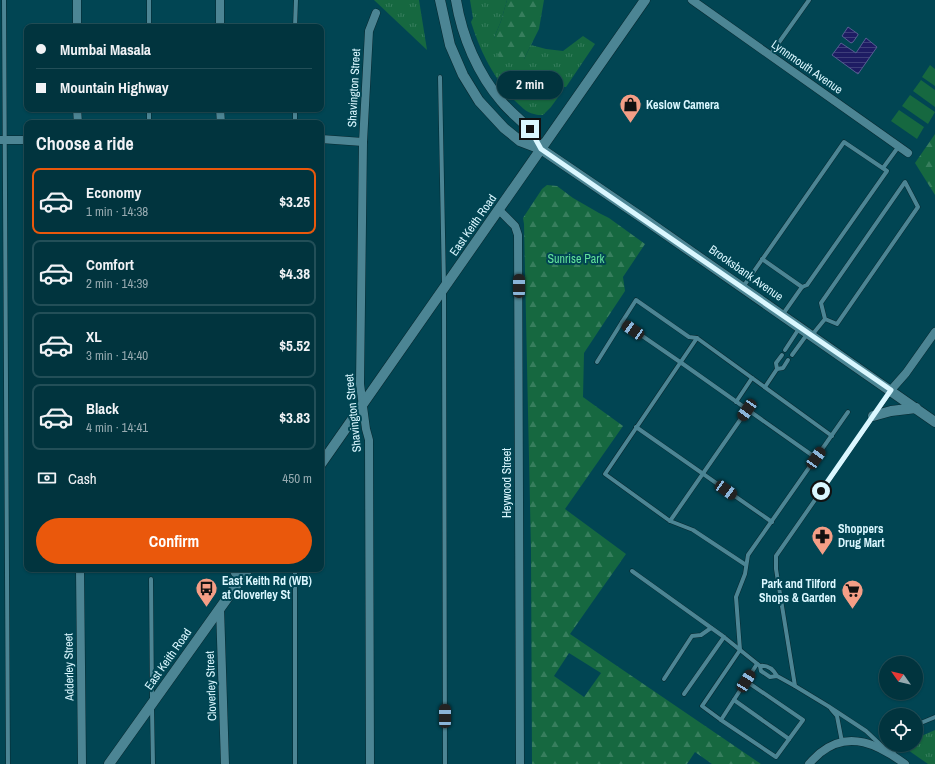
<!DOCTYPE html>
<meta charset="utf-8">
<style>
body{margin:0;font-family:"Archivo Narrow",sans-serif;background:#0f3f49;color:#f1f3f6;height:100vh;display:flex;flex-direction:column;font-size:15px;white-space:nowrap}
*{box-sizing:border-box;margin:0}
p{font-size:13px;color:#96aab0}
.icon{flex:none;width:22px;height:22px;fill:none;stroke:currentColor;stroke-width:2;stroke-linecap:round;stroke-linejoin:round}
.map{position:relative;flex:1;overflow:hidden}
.panel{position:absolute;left:24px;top:120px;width:300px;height:452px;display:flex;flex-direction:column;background:#01343e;border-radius:8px;box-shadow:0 1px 3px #0004,0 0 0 1px #234f58}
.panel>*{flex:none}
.guide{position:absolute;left:24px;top:24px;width:300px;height:88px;border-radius:8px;box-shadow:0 1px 3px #0004,0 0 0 1px #234f58;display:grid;align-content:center;height:88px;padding:0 12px;background:#01343e}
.needle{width:26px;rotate:304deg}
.buttons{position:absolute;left:879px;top:656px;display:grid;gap:8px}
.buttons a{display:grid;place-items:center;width:44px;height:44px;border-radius:50%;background:#01343e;box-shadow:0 1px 3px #0004,0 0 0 1px #234f58;font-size:20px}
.end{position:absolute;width:18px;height:18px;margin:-9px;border:5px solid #daf7ff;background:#111;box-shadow:0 0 0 2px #111}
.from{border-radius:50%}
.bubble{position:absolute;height:28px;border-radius:14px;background:#01343e;box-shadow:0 1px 3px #0004,0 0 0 1px #234f58;font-size:13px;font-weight:800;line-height:28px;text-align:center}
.car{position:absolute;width:12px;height:24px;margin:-12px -6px;border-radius:5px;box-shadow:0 0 3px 1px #0007;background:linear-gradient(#222 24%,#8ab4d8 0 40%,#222 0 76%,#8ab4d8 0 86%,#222 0)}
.guide b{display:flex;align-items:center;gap:14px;height:38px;font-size:15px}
.guide b+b{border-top:1px solid #234f58}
.guide i{width:10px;height:10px;background:#f1f3f6}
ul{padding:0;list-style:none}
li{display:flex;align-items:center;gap:12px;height:66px;margin:0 8px 6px;padding:0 4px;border:2px solid #234f58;border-radius:8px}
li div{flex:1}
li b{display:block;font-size:15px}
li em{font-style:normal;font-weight:800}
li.selected{border-color:#ea580c}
li>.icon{width:36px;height:36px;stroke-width:1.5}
h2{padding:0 12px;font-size:18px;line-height:48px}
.pay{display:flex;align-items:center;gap:10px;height:44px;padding:0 12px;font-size:15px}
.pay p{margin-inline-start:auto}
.action{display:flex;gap:8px;margin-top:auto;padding:8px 12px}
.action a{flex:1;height:46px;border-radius:24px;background:#ea580c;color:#fff;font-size:16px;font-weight:800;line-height:46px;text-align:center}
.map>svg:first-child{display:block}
.grass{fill:url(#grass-tufts)}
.forest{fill:url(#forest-firs);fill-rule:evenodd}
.garden{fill:#166840}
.water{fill:url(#water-rules);stroke:#565e92}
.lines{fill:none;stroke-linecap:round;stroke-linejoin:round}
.lane-casing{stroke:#092930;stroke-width:5}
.street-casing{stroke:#092930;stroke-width:9}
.secondary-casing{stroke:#092930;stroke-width:11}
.lane{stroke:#4c8594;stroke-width:4}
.street{stroke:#4c8594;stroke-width:8}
.secondary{stroke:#4c8594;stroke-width:10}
.route{stroke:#daf7ff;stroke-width:5}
.labels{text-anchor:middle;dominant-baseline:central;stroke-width:4;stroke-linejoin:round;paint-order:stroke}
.street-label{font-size:12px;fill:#daf7ff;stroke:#014553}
.poi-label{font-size:12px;font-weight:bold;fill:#daf7ff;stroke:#014553;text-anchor:start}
.park-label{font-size:12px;fill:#62e19b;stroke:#014553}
</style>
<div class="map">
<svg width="935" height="764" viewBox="0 0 935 764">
<defs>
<pattern id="grass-tufts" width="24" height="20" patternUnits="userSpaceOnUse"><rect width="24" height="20" fill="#166840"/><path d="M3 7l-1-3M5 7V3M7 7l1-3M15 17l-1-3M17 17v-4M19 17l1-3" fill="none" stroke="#377e5d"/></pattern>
<pattern id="forest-firs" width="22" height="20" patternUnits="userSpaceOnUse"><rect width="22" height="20" fill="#166840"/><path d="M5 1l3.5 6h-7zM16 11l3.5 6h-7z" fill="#377e5d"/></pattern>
<pattern id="water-rules" width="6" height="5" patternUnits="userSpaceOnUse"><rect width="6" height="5" fill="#1e1c63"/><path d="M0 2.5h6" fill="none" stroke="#3e3e7a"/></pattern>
</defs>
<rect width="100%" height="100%" fill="#014553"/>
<!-- grass -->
<g class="grass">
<polygon points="374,0 419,0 427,50"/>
<path d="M470,0H507L501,21L494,38L524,59L531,45L546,49L563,51L583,36L595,44L566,87H564L561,91V93L551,107L543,115C540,115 536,115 534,114C526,113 520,105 514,100C493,77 480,51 471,22L473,18Z"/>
<polygon points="935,730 935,764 928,764 905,748 909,745 916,745 917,738"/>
</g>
<!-- forest -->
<g class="forest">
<polygon points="507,0 544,0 539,29 524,59 514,61 499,59 494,38 501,21"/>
<polygon points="935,134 935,195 915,163"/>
<path d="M547,185L557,186L573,198L599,213L609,218L645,244L623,277L625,291L584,353L583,397L623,426L565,509L626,554L570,634L761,764H712L695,752L687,764H532L531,551L524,224L523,218L542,189ZM569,653L601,673L584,697L554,676Z"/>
</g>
<!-- garden -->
<g class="garden">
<polygon points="930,65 935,69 935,86 922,77"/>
<polygon points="921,80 935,90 935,107 913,91"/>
<polygon points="910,95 935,112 928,124 902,106"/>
<polygon points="899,110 924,127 917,139 891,121"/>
</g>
<!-- water -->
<g class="water">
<polygon points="848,27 858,34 858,35 853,42 851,43 842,36"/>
<polygon points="866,38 877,47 858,74 832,55 841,43 856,53"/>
</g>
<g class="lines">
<defs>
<g id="lane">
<polyline points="4,0 8,764"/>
<polyline points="149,0 149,27"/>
<polyline points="295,27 296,0"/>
<polyline points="770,55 809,0"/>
<polyline points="440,77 444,285"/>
<polyline points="149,109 149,123"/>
<polyline points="295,123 295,109"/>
<polyline points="883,168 899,146"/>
<polyline points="762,259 802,287"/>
<polyline points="743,287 844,142 887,171 807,285 802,287 783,314"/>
<polyline points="444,293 445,764"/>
<polyline points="812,335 825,319 837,324 918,207 905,182 821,303 825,319"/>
<polyline points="697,338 605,474 670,521 693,530 746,565"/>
<polyline points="785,350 800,327"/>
<polyline points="792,355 808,333"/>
<polyline points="597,362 622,322"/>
<polyline points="777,369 776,363 782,355"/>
<polyline points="765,387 777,369 783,368 788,360"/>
<polyline points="736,402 752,378"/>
<polyline points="636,427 772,522"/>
<polyline points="816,458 683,364 622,322 636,300 689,337 697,338 832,436"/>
<polyline points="670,521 747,410"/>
<polyline points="295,569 295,764"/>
<polyline points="632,571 724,637 760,666"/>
<polyline points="151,579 152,700"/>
<path d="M777,676C773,669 768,665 760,666L761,671L770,677L777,676L795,686"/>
<polyline points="664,679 692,636 701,635 711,628"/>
<polyline points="746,681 803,720 776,757 721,720 757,664"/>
<polyline points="684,694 724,637"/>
<polyline points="734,700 789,739"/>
<polyline points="152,707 153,764"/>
<polyline points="831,709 837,716 842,742"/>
<polyline points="721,720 702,706 740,650 736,597 745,574 748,555 848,412"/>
<polyline points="916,725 935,717"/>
<polyline points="885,749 866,731 828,706 795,686 776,569 776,556 890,392"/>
<polyline points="892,755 898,745"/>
</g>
<g id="street">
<polyline points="77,0 77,27"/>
<polyline points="220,0 220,27"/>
<polyline points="692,0 908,153"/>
<polyline points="77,109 78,123"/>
<polyline points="220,109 221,123"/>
<polyline points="321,139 363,142"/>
<polyline points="0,140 27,140"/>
<polyline points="499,210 515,226 518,235 520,764"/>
<polyline points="891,390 906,373 935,332"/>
<polyline points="80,569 82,764"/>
<polyline points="233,569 235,573 241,579"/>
<polyline points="220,608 225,764"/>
<polyline points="370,764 369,440 366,429 360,384 363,142 369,31 376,13"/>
<path d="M809,764C812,760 816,757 820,753C849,729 879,745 905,764"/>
</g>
<g id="secondary">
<polyline points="440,0 450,45 463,75 479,101 504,128 520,141 541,149 644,219 935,422"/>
<path d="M456,0C462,37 478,74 502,102C510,112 520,119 528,128C534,133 537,142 541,149"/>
<polyline points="873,416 891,411 916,408"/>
<polyline points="321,464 645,0"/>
<polyline points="109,764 248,569"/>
</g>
</defs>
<!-- lane casing -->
<use href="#lane" class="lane-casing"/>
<!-- street casing -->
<use href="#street" class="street-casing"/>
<!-- secondary casing -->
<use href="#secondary" class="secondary-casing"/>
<!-- lane -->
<use href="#lane" class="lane"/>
<!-- street -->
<use href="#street" class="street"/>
<!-- secondary -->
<use href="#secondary" class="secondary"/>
</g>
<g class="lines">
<!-- route -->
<polyline class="route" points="530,129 541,149 891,390 821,491"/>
</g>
<!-- icons -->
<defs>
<symbol id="shop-pin" viewBox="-11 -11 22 30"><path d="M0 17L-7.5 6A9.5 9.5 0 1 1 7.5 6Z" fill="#f49e86" stroke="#014553"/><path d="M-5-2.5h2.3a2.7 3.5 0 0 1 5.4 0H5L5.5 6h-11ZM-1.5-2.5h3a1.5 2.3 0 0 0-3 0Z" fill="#111"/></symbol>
<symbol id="pharmacy-pin" viewBox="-11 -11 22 30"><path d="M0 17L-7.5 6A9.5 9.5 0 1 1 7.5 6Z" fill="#f49e86" stroke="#014553"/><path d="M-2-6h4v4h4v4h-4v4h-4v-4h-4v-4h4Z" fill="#111"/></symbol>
<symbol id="bus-pin" viewBox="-11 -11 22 30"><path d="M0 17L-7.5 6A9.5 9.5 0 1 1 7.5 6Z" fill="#f49e86" stroke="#014553"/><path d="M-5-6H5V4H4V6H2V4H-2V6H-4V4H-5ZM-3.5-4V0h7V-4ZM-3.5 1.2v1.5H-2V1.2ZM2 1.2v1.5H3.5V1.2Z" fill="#111"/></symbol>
<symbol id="supermarket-pin" viewBox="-11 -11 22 30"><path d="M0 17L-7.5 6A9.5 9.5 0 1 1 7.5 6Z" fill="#f49e86" stroke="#014553"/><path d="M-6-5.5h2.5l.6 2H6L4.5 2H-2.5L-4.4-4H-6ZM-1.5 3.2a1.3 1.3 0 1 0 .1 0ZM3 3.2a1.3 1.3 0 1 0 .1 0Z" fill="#111"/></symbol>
</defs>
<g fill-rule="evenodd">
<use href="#shop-pin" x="618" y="92" width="25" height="34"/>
<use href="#pharmacy-pin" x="810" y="524" width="25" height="34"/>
<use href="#bus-pin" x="194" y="576" width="25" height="34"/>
<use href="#supermarket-pin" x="840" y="578" width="25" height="34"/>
</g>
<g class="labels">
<!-- street labels -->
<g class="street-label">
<text transform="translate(807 67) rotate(35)">Lynnmouth Avenue</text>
<text transform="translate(354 88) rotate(-87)">Shavington Street</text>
<text transform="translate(473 225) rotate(-55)">East Keith Road</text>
<text transform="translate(746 273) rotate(35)">Brooksbank Avenue</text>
<text transform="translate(353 413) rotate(-96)">Shavington Street</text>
<text transform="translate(507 483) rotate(-90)">Heywood Street</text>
<text transform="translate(168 659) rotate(-55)">East Keith Road</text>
<text transform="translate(69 667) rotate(-91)">Adderley Street</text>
<text transform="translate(211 686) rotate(-92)">Cloverley Street</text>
</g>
<!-- poi labels -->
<g class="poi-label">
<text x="646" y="105">Keslow Camera</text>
<text x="838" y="529">Shoppers<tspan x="838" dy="14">Drug Mart</tspan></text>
<text x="222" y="581">East Keith Rd (WB)<tspan x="222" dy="14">at Cloverley St</tspan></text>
<text x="836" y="584" text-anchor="end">Park and Tilford<tspan x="836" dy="14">Shops &amp; Garden</tspan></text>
</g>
<!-- park labels -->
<g class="park-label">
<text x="576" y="259">Sunrise Park</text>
</g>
</g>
</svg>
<div class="buttons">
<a><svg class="needle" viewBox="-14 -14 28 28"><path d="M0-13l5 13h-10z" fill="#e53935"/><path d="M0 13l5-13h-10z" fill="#96aab0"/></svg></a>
<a><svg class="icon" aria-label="locate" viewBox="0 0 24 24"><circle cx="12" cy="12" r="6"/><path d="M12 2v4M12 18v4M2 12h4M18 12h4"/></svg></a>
</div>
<i class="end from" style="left:821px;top:491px"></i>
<i class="end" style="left:530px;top:129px"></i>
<div class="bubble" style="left:497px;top:71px;width:66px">2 min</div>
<i class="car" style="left:519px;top:286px;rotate:0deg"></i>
<i class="car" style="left:633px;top:330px;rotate:304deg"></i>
<i class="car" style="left:747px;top:410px;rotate:215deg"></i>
<i class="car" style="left:816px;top:458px;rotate:35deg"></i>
<i class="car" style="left:726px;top:490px;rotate:125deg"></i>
<i class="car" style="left:746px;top:681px;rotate:32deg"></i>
<i class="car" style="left:445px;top:716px;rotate:0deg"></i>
<div class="guide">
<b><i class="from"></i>Mumbai Masala</b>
<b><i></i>Mountain Highway</b>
</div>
<section class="panel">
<h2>Choose a ride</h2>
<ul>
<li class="selected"><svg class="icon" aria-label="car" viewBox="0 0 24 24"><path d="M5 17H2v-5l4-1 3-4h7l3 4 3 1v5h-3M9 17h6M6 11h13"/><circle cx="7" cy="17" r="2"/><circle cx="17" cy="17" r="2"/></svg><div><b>Economy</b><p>1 min · 14:38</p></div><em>$3.25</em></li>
<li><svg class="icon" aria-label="car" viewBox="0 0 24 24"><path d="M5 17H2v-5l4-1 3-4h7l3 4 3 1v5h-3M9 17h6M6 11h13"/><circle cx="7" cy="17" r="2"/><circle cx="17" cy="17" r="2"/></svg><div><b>Comfort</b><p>2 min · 14:39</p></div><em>$4.38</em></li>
<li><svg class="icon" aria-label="car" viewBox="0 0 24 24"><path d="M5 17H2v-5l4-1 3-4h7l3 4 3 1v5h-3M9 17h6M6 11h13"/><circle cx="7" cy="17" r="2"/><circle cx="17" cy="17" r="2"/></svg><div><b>XL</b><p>3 min · 14:40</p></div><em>$5.52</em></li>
<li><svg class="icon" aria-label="car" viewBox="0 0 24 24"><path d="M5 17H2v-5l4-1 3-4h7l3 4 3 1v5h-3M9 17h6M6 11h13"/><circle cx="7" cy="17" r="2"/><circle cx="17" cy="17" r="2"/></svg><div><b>Black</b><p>4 min · 14:41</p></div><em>$3.83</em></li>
</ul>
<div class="pay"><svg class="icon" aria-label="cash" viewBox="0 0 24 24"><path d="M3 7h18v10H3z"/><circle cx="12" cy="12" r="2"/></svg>Cash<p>450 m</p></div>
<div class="action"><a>Confirm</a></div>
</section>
</div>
